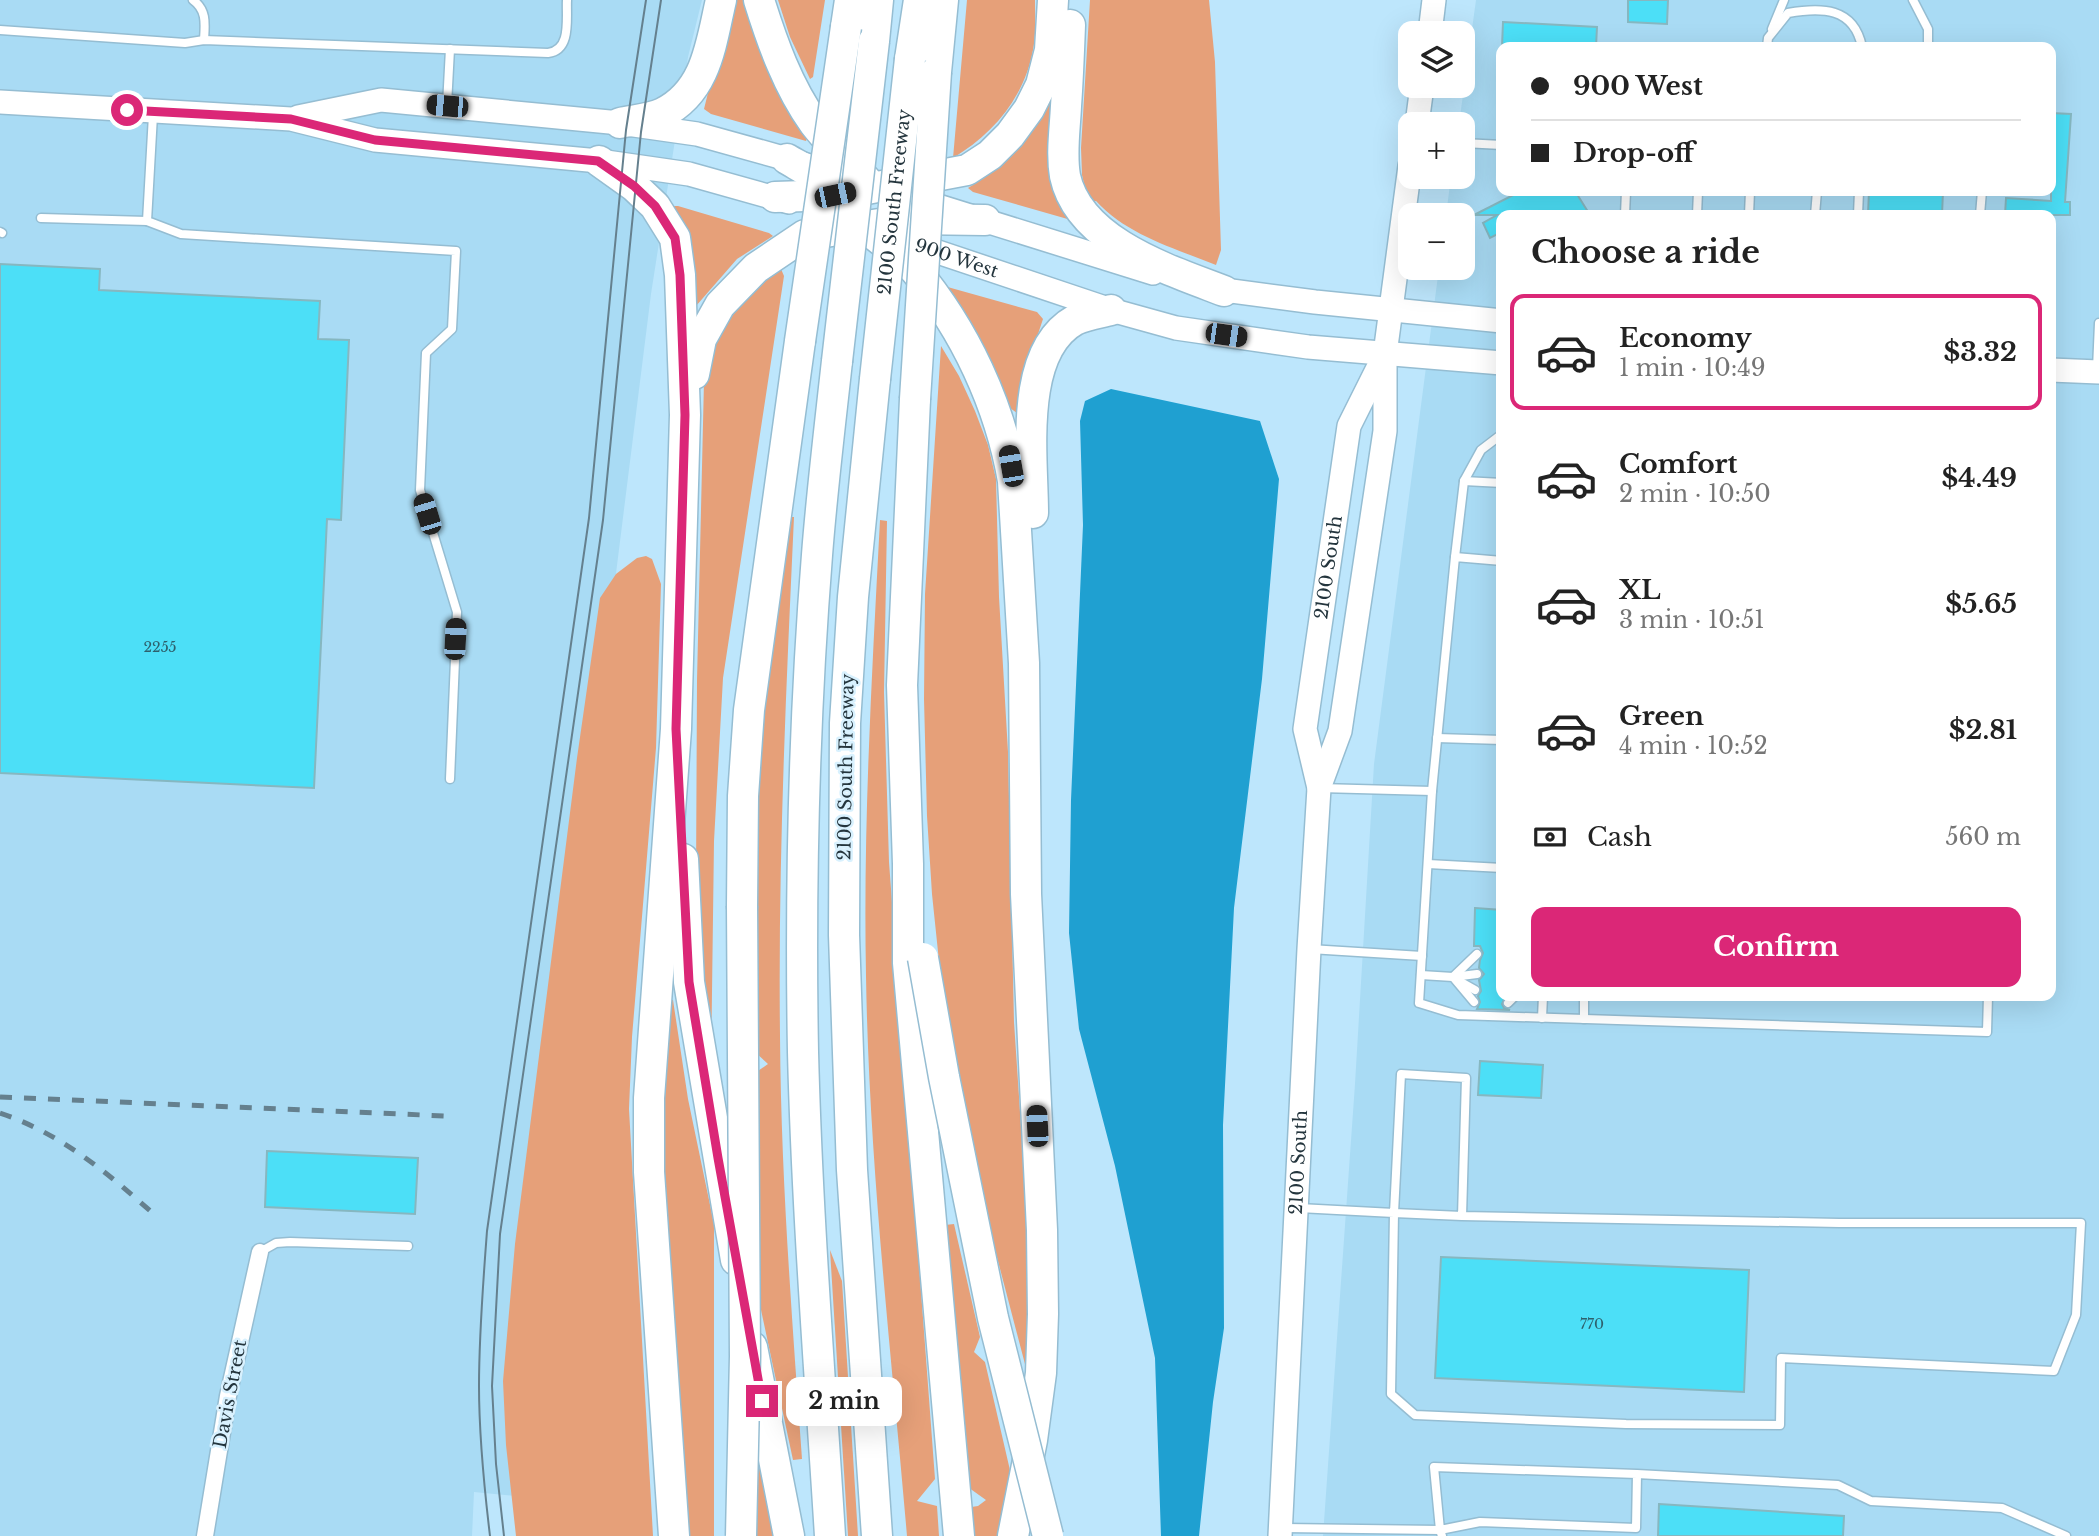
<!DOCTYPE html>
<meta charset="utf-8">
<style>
body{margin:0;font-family:"Libre Baskerville",serif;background:#f2f2f2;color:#222;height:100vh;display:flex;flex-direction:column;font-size:26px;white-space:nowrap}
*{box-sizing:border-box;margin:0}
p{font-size:23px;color:#767676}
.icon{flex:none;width:38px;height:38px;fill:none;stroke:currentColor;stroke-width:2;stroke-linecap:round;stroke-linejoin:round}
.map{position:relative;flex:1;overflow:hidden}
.drawer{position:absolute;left:1496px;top:210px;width:560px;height:791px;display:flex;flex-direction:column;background:#fff;border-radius:14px;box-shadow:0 7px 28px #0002}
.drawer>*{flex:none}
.hud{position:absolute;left:1496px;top:42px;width:560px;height:154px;border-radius:14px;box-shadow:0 7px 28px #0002;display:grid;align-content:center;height:154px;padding:0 35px;background:#fff}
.controls{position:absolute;left:1398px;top:21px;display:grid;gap:14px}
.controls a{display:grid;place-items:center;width:77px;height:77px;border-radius:14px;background:#fff;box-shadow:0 7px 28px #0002;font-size:35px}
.end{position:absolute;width:32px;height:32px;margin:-16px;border:9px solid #db2777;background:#fff;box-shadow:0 0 0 4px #fff}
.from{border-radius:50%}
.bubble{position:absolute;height:49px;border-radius:14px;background:#fff;box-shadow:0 7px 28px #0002;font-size:23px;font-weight:800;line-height:49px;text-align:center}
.car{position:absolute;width:21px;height:42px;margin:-21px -10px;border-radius:9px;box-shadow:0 0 5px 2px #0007;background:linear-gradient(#222 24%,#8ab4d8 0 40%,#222 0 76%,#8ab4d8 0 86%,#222 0)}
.hud b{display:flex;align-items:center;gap:24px;height:66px;font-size:26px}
.hud b+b{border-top:2px solid #e0e0e0}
.hud i{width:18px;height:18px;background:#222}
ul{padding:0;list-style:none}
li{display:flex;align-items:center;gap:21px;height:116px;margin:0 14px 10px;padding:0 21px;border:4px solid transparent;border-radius:14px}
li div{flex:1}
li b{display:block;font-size:26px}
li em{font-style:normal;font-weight:800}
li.on{border-color:#db2777}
li>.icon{width:63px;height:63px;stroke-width:1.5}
h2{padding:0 35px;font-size:32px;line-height:84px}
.pay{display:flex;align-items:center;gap:18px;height:77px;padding:0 35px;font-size:26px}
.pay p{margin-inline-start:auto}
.primary-button{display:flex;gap:14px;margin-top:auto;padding:14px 35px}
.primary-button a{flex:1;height:80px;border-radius:14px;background:#db2777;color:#fff;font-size:28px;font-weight:800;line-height:80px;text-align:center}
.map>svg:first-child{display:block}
.built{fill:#a9dbf4;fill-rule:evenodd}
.green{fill:#e6a079}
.water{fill:#1fa0d1}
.building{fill:#4cdff7;stroke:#86b7c0;stroke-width:2}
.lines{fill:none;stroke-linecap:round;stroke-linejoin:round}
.lane-casing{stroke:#95bdd2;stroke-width:11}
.street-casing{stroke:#95bdd2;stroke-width:19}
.secondary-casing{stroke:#95bdd2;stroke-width:26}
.highway-casing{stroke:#95bdd2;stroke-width:33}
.lane{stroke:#fff;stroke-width:8}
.street{stroke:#fff;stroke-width:16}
.secondary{stroke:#fff;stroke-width:23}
.highway{stroke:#fff;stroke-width:30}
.tram{stroke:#65808e;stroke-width:2}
.rail{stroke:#65808e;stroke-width:5;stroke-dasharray:12 12;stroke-linecap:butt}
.highway-bridge-casing{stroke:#95bdd2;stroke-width:33;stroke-linecap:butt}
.highway-bridge{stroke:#fff;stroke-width:30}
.route{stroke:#db2777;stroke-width:9}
.labels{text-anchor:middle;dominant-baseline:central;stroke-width:5;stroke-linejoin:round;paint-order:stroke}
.number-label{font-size:14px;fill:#2e606c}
.street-label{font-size:18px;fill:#24353d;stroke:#d8f1fe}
</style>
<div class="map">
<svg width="2099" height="1536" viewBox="0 0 2099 1536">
<rect width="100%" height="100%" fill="#bde6fc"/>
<!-- built -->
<g class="built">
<polygon points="0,0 702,0 688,57 651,294 546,1132 516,1496 474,1492 472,1536 0,1536"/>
<path d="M1476,0H2099V1536H1323L1355,1084L1374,764L1439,268H1463V215H1446L1451,177H1463V124H1459ZM1502,47H2051V191H1502ZM1502,215H2051V996H1502Z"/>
</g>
<!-- green -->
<g class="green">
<path d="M731,0H744C755,50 782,92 808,135L806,141L711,114L704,109Z"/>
<polygon points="778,0 825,0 813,77 810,79 790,37"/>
<path d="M967,0H1035C1035,15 1036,30 1034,44C1027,94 995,133 953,158Z"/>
<path d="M1090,0H1209L1215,62L1221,250L1216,265C1174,248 1127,235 1096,201L1091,202L1086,192L1082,175L1081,148Z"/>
<path d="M1056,88L1071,220L973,192L968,188C1010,164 1037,131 1056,88Z"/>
<path d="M673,206H678L769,233L773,236L737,259L696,306C693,270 694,237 673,206Z"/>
<path d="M781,269L784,276L723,678L714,841L711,1069L704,1019L696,884L697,681L704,381C719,325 733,302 781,269Z"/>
<polygon points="944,286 1037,312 1043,319 1025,373 1020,412 1017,413 1010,408 983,347"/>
<polygon points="941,346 959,376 975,411 988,445 996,479 999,597 1008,752 1014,1022 1029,1246 1030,1306 1026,1368 982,1200 942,990 932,894 927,816 924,699 925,594"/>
<path d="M790,517H794C786,690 778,863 780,1036C781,1177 792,1318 802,1459L793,1460L754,1277L755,1073L768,1064L755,1052L757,763Z"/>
<path d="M880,520L887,521L884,692L889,862L935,1479L917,1501L937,1506L939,1536H907C891,1350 869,1163 866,976C863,824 872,672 880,520Z"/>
<polygon points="646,556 652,559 661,584 656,748 632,1037 629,1109 653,1536 516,1536 506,1445 503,1381 515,1244 577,758 600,598 616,574 637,558"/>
<polygon points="665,1000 673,1000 688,1099 714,1224 714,1536 682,1536 661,1196"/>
<polygon points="954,1224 980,1337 974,1352 985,1362 1012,1479 1000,1536 968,1536 965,1508 978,1506 986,1500 965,1485 945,1225"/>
<polygon points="830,1250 842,1281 858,1536 848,1536"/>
<polygon points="754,1410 780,1536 754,1536"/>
</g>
<!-- water -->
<polygon class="water" points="1111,389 1260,421 1279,479 1262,679 1234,908 1223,1125 1224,1328 1213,1402 1199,1536 1161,1536 1155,1358 1115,1166 1079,1029 1069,933 1071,800 1083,525 1080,421 1085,401"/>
<!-- building -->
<g class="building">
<polygon points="1628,0 1668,0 1667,24 1628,22"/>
<polygon points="1503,22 1597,27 1596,47 1502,47"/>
<polygon points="2051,113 2071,114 2065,202 2070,202 2070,215 2005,215 2006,198 2051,201"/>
<polygon points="1521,191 1575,191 1590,215 1502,215 1502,232 1490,238 1483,223 1497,215 1474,215"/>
<polygon points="1869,191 1943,191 1942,215 1868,215"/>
<polygon points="0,264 100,269 99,290 320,301 318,339 349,340 341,520 327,519 314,788 0,773"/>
<polygon points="1475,908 1502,910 1502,996 1506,996 1502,1004 1504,1008 1510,1010 1477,1009 1480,1002 1478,996 1481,991 1479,980 1484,974 1479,968 1480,960 1483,953 1480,946 1474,946"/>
<polygon points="1480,1061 1543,1065 1541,1098 1478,1095"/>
<polygon points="267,1151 418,1158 415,1214 265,1207"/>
<polygon points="1441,1257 1749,1270 1744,1392 1435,1378"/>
<polygon points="1659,1504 1844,1516 1843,1536 1658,1536"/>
</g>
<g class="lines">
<defs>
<g id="lane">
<path d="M193,0C207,10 205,24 204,40"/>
<polyline points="1913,0 1928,29 1928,47"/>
<polyline points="1772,29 1784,0"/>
<path d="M0,30L185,43L204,40L548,53C572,50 566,18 567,0"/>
<path d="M1767,47L1768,38L1788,13C1821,7 1854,7 1862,47"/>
<polyline points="447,105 450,49"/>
<polyline points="153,115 147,221 181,234 456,251 452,329 426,353 420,490 457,612 450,779"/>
<polyline points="1463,143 1502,145"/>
<polyline points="1625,215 1626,191"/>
<polyline points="1697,215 1698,191"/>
<polyline points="1749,215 1750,191"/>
<polyline points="1815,215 1817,191"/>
<polyline points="1858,215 1859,191"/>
<polyline points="1980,215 1982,191"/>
<polyline points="41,218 147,221"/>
<polyline points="0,232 2,233"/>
<polyline points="2097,369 2099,323"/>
<polyline points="1464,481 1502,483"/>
<polyline points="1455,557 1464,481 1481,450 1502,434"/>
<polyline points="1502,561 1455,557 1432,791 1419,1003 1458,1015 1987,1032 1988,996"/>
<polyline points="1437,738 1502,740"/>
<polyline points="1320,788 1432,791"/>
<polyline points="1428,864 1502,868"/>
<polyline points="1310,949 1422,956"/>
<polyline points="1421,975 1453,977 1474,1002"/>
<polyline points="1453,977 1477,954"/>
<polyline points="1453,977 1477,974"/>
<polyline points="1459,981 1475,990"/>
<polyline points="1508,1003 1515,996"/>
<polyline points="1542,1018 1543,996"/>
<polyline points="1584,1019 1584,996"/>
<polyline points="1299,1208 1394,1213 1401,1074 1466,1078 1462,1216 1839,1223 2081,1223 2076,1315 2054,1371 1781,1358 1780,1425 1626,1424 1415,1415 1391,1394 1394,1213 1462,1216"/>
<polyline points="260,1252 276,1243 290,1242 408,1246"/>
<polyline points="1637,1474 1636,1528 1480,1522 1440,1530 1434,1467 1637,1474 1838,1485 1871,1501 2002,1508 2066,1536"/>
<polyline points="1284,1528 1440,1530 1442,1536"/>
</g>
<polyline id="street" points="205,1536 228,1396 260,1252"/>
<g id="secondary">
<polyline points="1430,33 1434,0"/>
<polyline points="0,102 291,119 375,140 599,161 689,174 789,202"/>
<polyline points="298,117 381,100 620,123 697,134 787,159 1153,273"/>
<polyline points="1417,124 1422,86"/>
<path id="s1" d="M875,231L1111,310L1176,328L1308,347L1502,363"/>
<polyline points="1209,288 1315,302 1502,321"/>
<polyline points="2051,370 2099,372"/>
<path id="s2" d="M1319,788L1305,729L1349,426L1382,360"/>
<path id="s3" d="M1280,1536L1309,949L1319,788L1340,731L1385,431V354L1410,166"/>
</g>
<g id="highway">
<path d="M759,0C772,42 788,87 814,123C831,145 854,166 872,187"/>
<path d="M1070,25C1069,52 1068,79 1066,106C1065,129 1061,153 1065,176C1079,242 1169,270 1224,291"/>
<polyline points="846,27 850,0"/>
<polyline points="874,41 878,0"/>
<polyline points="910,59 919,0"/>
<polyline points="936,72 943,0"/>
<path d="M620,123C633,120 651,119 663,113C707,91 711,43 721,0"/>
<path d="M787,159C797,165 809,171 818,178C836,192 850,213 866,228C882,242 901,254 915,270C965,330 1000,405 1013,481L1024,663L1026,894L1042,1230L1043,1314L1041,1373L1032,1440L1013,1536"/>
<polyline points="599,161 634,186 655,206 675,238 680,275 685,415 676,729 649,1098 649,1172 674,1536"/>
<polyline points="775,197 835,195 967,170 990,155 1010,135 1029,109 1041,85 1050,50 1053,0"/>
<polyline points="694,374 701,339 720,305 756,268 805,235 913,219 985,220"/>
<polyline points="875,379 853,597 845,723 844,935 852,1170 877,1536"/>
<polyline points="915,399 902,685 908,864 908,963 959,1536"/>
<path d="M1033,513C1033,457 1018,352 1075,320C1085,315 1099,313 1111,310"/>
<polyline points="683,859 689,982 736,1260"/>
<polyline points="742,906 743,796 749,710 800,341"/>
<polyline points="752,1347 789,1536"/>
<path d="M830,1536C820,1375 807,1213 803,1052C800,886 804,719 817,555C822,490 830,425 837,361"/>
</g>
</defs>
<!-- lane casing -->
<use href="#lane" class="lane-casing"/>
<!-- street casing -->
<use href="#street" class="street-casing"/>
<!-- secondary casing -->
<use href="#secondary" class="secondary-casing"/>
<!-- highway casing -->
<use href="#highway" class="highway-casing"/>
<!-- lane -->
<use href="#lane" class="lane"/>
<!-- street -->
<use href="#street" class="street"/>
<!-- secondary -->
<use href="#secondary" class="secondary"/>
<!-- highway -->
<use href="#highway" class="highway"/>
<!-- tram -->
<g class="tram">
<path d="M490,1536C484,1486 479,1437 479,1386C479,1334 483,1283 487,1231L589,518L626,130L646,0"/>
<polyline points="504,1536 496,1464 492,1386 500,1234 603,520 641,132 661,0"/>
</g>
<!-- rail -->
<g class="rail">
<polyline points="0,1097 446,1116"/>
<path d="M0,1113C62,1134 109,1174 157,1217"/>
</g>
<defs>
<g id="highway-bridge">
<polyline points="800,341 846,27"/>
<polyline points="837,361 874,41"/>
<path id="s4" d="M875,379L910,59"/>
<polyline points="915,399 936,72"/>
<polyline points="923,958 944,1077 993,1318 1048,1536"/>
<polyline points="741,1536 745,1356 742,906"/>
</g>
</defs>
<!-- highway-bridge casing -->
<use href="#highway-bridge" class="highway-bridge-casing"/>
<!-- highway-bridge -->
<use href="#highway-bridge" class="highway-bridge"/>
</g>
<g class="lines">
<!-- route -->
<polyline class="route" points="127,110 291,119 375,140 598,161 634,186 655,206 675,238 680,275 685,415 676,729 689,982 718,1158 762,1401"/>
</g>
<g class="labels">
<!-- number labels -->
<g class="number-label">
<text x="160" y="647">2255</text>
<text x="1592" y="1324">770</text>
</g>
<!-- street labels -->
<g class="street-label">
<text stroke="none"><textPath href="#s4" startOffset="178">2100 South Freeway</textPath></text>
<text stroke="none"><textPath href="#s1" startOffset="86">900 West</textPath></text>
<text stroke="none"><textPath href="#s2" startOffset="224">2100 South</textPath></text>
<text transform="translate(846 767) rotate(-89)">2100 South Freeway</text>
<text stroke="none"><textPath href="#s3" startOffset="374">2100 South</textPath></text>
<text transform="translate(230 1394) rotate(-79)">Davis Street</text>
</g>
</g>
</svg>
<div class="controls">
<a><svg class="icon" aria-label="layers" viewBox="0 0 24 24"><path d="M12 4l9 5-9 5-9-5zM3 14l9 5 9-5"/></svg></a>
<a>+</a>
<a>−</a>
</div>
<i class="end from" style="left:127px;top:110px"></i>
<i class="end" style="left:762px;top:1401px"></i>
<div class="bubble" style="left:786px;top:1377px;width:116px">2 min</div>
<i class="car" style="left:447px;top:106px;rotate:275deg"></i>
<i class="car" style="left:835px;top:195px;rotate:78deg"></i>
<i class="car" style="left:1226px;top:335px;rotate:98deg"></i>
<i class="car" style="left:1011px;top:466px;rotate:350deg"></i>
<i class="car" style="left:427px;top:514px;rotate:343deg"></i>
<i class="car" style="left:455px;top:639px;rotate:3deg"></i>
<i class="car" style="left:1037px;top:1126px;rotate:357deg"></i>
<div class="hud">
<b><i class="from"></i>900 West</b>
<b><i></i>Drop-off</b>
</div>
<section class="drawer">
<h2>Choose a ride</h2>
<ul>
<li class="on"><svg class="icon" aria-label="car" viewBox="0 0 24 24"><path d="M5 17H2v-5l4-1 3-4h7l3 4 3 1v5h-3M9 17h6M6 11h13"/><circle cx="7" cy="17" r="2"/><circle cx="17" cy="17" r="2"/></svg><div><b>Economy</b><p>1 min · 10:49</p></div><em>$3.32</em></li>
<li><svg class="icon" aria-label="car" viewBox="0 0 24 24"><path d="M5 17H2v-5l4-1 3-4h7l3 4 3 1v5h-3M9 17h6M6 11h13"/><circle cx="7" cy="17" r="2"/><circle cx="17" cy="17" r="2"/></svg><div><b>Comfort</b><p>2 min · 10:50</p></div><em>$4.49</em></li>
<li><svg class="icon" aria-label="car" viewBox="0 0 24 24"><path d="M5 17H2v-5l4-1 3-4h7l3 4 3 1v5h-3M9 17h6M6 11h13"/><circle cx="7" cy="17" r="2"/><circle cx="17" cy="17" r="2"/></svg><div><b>XL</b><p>3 min · 10:51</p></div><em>$5.65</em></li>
<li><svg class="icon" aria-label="car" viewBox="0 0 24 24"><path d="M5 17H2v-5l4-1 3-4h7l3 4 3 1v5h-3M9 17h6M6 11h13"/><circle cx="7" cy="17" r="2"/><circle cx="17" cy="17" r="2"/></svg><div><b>Green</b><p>4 min · 10:52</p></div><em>$2.81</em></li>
</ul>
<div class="pay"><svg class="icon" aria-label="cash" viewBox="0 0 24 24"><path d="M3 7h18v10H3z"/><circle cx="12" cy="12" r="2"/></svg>Cash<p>560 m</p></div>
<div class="primary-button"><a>Confirm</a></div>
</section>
</div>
